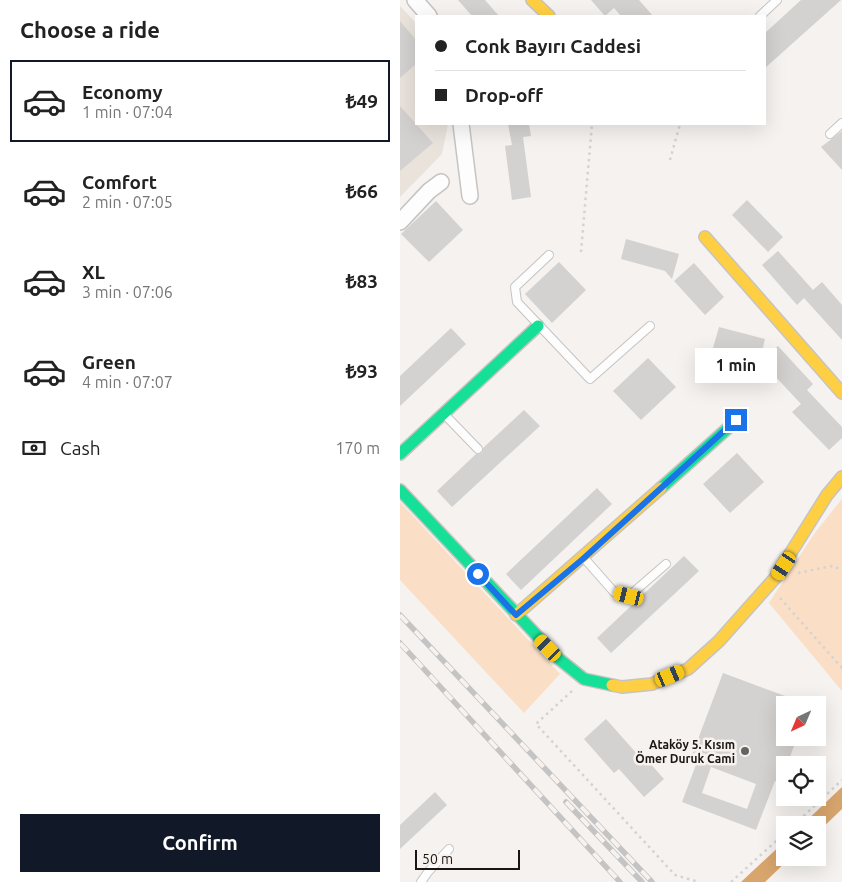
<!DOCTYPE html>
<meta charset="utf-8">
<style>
body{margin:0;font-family:Ubuntu,sans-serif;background:#f6f6f6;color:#222;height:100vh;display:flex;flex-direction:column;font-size:19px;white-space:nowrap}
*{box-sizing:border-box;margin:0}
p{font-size:16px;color:#767676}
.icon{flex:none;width:28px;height:28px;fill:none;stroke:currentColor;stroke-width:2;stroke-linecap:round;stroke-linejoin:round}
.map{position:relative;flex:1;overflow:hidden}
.side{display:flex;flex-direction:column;background:#fff;width:400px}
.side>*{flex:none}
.hud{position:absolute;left:15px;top:15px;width:351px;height:110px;border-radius:0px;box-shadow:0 5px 20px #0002;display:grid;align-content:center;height:110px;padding:0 20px;background:#fff}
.needle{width:32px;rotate:224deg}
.controls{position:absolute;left:376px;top:696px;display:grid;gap:10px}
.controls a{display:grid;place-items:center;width:50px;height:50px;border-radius:0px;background:#fff;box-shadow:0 5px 20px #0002;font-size:25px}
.scale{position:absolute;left:15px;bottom:12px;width:105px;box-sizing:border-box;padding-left:5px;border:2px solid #191716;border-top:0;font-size:14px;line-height:18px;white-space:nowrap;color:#191716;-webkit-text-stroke:4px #f7f2ed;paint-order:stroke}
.end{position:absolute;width:22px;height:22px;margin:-11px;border:6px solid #1a73e8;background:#fff;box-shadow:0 0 0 2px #fff}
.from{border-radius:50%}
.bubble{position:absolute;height:35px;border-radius:0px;background:#fff;box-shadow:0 5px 20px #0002;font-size:16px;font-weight:600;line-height:35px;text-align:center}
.car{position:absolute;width:15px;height:30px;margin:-15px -8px;border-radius:6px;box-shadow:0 0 4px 1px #0007;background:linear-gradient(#f5c518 24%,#345 0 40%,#f5c518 0 76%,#345 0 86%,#f5c518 0)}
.hud b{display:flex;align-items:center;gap:18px;height:48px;font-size:19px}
.hud b+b{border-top:1px solid #e0e0e0}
.hud i{width:12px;height:12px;background:#222}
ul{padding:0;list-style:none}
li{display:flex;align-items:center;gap:15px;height:82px;margin:0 10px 8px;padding:0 10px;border:2px solid transparent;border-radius:0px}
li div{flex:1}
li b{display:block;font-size:19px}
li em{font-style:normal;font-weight:600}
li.current{border-color:#111827}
li>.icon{width:45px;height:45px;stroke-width:1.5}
h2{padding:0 20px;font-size:22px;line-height:60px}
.pay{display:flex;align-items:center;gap:12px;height:55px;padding:0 20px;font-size:19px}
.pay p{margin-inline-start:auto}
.primary-button{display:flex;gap:10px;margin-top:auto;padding:10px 20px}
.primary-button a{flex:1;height:58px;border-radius:0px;background:#111827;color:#fff;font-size:20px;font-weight:600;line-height:58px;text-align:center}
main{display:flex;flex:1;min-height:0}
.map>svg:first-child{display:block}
.built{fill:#e9e3dc}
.green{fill:#fadfc6}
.water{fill:#d8a56d}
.building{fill:#d4d2d0;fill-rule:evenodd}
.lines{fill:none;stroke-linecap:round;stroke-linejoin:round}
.lane-casing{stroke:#c6c3c1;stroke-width:10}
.street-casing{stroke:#c6c3c1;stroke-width:18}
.fast-casing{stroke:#c6c3c1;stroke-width:14}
.slow-casing{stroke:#c6c3c1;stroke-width:14}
.path{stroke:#d4d3d3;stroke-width:2.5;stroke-dasharray:2.5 4;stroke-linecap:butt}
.lane{stroke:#fefdfd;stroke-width:8}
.street{stroke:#fefdfd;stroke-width:15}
.fast{stroke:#16e098;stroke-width:11}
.slow{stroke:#ffcf43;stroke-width:11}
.rail-casing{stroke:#c5c4c4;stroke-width:5.5}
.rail{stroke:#f7f2ed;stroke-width:4;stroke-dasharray:11;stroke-linecap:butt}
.route{stroke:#1a73e8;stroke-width:6}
.poi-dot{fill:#666462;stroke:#f7f2ed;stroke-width:2}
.labels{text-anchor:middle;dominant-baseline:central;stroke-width:5;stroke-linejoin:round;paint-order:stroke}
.poi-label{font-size:12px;font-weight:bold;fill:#191716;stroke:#f7f2ed;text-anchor:end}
</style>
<main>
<section class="side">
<h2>Choose a ride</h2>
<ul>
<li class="current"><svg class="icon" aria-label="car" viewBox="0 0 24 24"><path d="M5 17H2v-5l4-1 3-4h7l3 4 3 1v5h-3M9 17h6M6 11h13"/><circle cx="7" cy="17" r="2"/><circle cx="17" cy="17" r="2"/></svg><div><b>Economy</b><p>1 min · 07:04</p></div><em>₺49</em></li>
<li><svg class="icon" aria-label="car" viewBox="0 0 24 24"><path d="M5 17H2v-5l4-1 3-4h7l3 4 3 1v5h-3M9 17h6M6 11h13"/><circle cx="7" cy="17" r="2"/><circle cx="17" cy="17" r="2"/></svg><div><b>Comfort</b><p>2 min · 07:05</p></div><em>₺66</em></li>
<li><svg class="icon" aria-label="car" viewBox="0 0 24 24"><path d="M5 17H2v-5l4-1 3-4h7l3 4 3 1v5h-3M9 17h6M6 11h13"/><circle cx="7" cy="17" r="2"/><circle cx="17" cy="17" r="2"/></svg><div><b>XL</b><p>3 min · 07:06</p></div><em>₺83</em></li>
<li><svg class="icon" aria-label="car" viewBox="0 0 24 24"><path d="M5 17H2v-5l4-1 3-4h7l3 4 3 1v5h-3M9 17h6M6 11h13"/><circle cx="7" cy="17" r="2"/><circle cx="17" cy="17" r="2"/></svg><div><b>Green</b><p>4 min · 07:07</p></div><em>₺93</em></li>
</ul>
<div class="pay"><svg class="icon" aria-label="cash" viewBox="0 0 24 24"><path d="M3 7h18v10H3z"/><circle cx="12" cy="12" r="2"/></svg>Cash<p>170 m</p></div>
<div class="primary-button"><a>Confirm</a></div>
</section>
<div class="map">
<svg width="442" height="882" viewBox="0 0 442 882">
<rect width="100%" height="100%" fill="#f5f2ef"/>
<!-- built -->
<polygon class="built" points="0,6 16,23 16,124 48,124 42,154 0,197"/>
<!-- green -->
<g class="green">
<polygon points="442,499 442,691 369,603 414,534"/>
<polygon points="0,502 160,674 124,713 0,580"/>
</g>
<!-- water -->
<g class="water">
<polygon points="442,787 442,809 418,832 418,825 402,825"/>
<polygon points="385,841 385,858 390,858 365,882 341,882"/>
</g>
<!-- building -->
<g class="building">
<polygon points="58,0 85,0 99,16 72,16"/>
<polygon points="191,0 239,0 253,16 221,16 214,8 205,16"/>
<polygon points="401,0 441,0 365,68 365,33"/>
<polygon points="0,21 16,40 16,64 0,78"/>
<polygon points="0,106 33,143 0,171"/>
<polygon points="108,124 129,124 131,136 123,137 131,197 112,200 105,146 112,145"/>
<polygon points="442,131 442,170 421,147"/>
<polygon points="347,200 383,237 368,252 332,215"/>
<polygon points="36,201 63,230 29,262 1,234"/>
<polygon points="226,239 279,254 272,279 265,271 221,259"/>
<polygon points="378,251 413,290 422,282 442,305 442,340 404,298 397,305 362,265"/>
<polygon points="159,262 186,290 152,323 125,294"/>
<polygon points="294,263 324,297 305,315 274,281"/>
<polygon points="319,327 365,339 360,360 313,348"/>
<polygon points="51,328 66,344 0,406 0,376"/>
<polygon points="378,346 413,384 407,390 442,427 442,438 429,450 392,412 401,404 360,360"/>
<polygon points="248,358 276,387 241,420 213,391"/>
<polygon points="124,410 140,426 52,507 37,491 76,454 82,453 83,448"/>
<polygon points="337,453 364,482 330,513 303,484"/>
<polygon points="197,488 212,504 121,590 106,574"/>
<polygon points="284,556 299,571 211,653 197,638"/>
<path d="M323,673L407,704L385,705V738H397L387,765H385V771L381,783L375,781L356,830L282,802L303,746L292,755ZM311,767L356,784L347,809L302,793Z"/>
<polygon points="206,719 238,755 241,753 264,779 244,797 219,769 214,773 184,739"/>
<polygon points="35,792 47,805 0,849 0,825"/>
</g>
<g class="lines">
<defs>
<g id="lane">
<polyline points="360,16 377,0"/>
<polyline points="430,134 442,123"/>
<polyline points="149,255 115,287 117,302 190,379 250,326"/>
<polyline points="45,415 78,449"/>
<polyline points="184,558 214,592 229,596 266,564"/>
<polyline points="21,882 28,872 49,849"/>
</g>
<g id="street">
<polyline points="15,0 29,16"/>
<polyline points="61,124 70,196"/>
<polyline points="0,222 29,191 41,182"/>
</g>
<g id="fast">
<polyline points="0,454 138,326"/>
<polyline points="261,488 337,420"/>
<polyline points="0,490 159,659 184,679 212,685"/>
</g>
<g id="slow">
<polyline points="132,0 149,16"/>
<polyline points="305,237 442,393"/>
<polyline points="116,615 261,488"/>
<polyline points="212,685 222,687 252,684 288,669 319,641 375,578 427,495 442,477"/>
</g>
</defs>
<!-- lane casing -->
<use href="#lane" class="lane-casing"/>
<!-- street casing -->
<use href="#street" class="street-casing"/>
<!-- fast casing -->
<use href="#fast" class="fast-casing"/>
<!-- slow casing -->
<use href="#slow" class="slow-casing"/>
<!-- path -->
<g class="path">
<polyline points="270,160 280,124"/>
<polyline points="181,252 192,124"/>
<polyline points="398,573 432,566 442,570"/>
<polyline points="380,598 442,668"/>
<polyline points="172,691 136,724 275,875 299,882"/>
<polyline points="394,825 442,780"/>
<polyline points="331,882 385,833"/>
</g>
<!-- lane -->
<use href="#lane" class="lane"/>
<!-- street -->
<use href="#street" class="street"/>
<!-- fast -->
<use href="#fast" class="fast"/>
<!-- slow -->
<use href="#slow" class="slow"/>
<defs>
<g id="rail">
<polyline points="0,615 252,882"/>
<polyline points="0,643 220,882"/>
<polyline points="166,802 242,882"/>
</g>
</defs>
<!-- rail casing -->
<use href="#rail" class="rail-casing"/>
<!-- rail -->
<use href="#rail" class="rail"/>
</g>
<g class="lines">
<!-- route -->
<polyline class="route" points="78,574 116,615 184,558 336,420"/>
</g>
<!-- markers -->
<circle class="poi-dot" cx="345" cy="751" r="5"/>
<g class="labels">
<!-- poi labels -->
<g class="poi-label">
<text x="335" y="744">Ataköy 5. Kısım<tspan x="335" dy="14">Ömer Duruk Cami</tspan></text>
</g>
</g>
</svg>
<div class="controls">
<a><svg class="needle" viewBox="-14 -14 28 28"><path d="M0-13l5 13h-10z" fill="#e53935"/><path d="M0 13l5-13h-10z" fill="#767676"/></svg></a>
<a><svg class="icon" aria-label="locate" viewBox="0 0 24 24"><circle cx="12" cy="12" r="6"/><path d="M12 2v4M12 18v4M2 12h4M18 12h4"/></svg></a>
<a><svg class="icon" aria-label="layers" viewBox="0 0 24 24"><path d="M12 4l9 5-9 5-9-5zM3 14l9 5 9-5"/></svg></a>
</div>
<div class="scale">50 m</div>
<i class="end from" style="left:78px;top:574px"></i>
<i class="end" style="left:336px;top:420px"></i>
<div class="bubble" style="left:295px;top:348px;width:82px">1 min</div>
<i class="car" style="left:384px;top:566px;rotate:214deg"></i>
<i class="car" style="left:229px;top:596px;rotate:284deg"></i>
<i class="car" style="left:148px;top:648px;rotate:316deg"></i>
<i class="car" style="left:270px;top:676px;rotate:67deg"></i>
<div class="hud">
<b><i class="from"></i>Conk Bayırı Caddesi</b>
<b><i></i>Drop-off</b>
</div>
</div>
</main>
